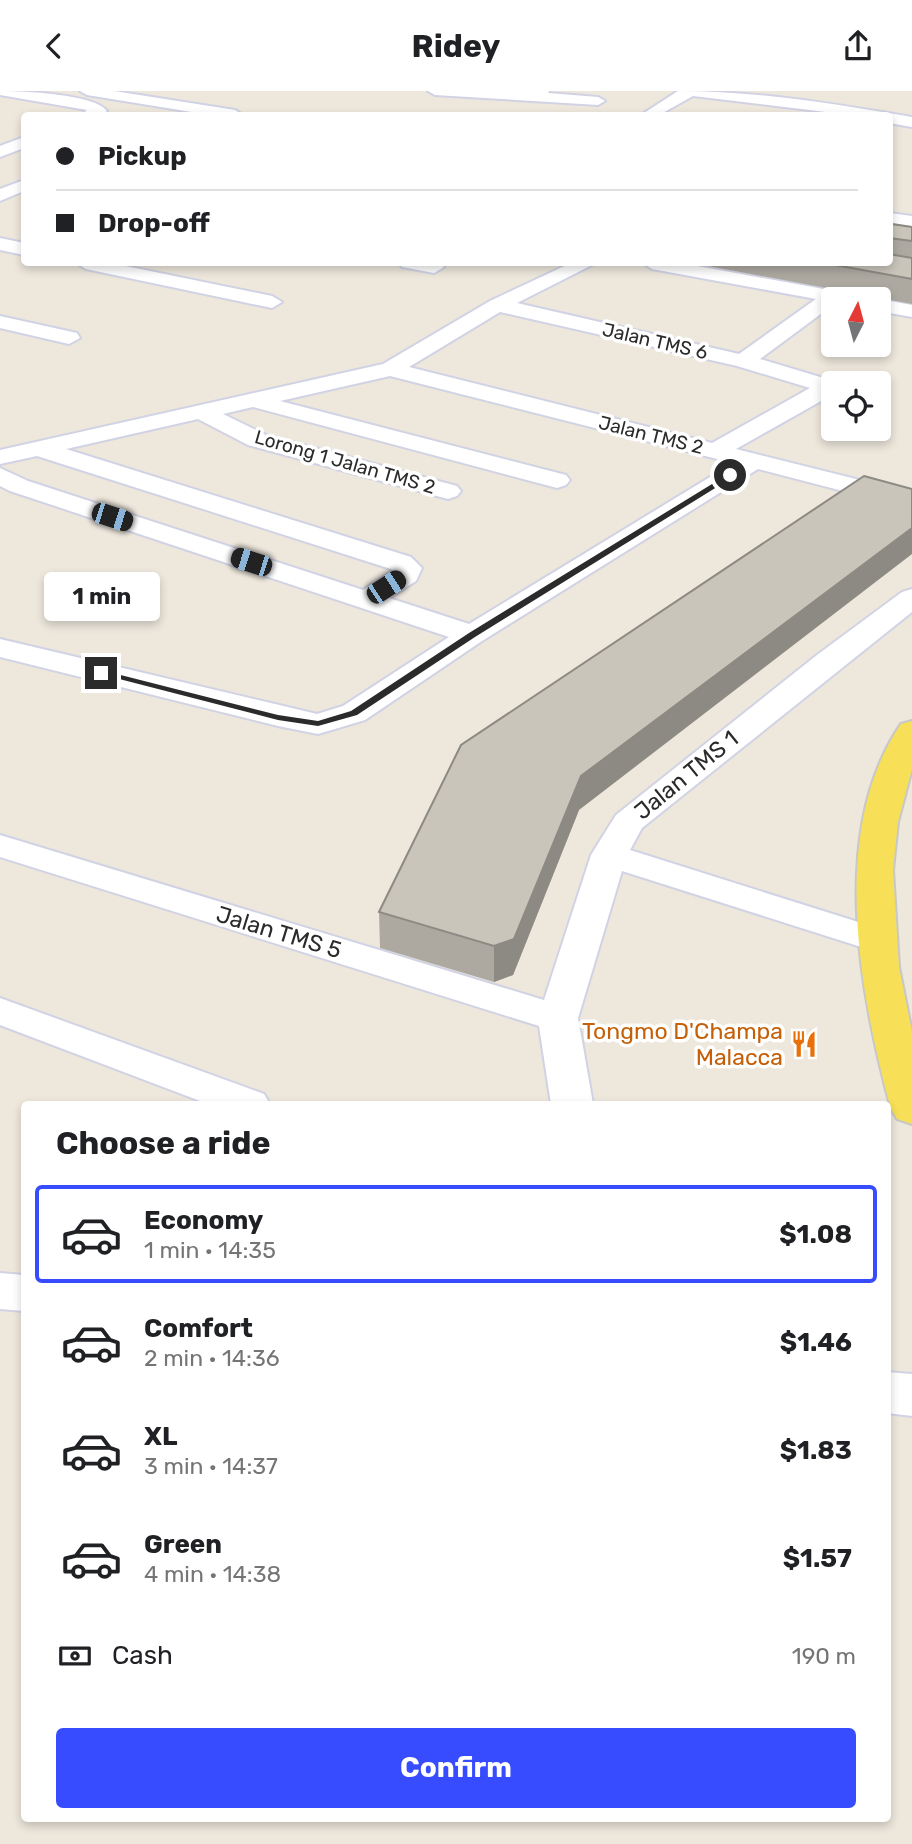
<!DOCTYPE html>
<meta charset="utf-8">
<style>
body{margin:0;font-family:Rubik,sans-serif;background:#f6f6f6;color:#202124;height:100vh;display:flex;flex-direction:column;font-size:26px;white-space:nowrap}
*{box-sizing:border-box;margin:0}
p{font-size:23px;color:#757577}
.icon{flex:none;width:38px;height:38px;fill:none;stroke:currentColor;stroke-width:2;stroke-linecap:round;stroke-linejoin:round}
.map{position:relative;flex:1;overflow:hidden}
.drawer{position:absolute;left:21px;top:1010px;width:870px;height:721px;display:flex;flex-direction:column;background:#fff;border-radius:7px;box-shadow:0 4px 10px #0003}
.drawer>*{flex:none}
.guide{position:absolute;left:21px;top:21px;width:872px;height:154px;border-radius:7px;box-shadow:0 4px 10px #0003;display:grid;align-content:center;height:154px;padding:0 35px;background:#fff}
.needle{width:46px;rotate:6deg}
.fabs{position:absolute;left:821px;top:196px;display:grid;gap:14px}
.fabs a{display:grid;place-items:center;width:70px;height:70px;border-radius:7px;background:#fff;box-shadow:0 4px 10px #0003;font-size:35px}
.end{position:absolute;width:32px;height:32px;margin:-16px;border:9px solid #2b2b2b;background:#fff;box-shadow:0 0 0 4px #fff}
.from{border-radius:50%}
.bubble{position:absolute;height:49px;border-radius:7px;background:#fff;box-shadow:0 4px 10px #0003;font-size:23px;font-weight:700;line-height:49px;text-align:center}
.car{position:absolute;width:21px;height:42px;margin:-21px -10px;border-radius:9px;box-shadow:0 0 5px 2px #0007;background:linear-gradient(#222 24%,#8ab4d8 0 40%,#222 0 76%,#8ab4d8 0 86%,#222 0)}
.guide b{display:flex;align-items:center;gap:24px;height:66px;font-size:26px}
.guide b+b{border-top:2px solid #e0e0e0}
.guide i{width:18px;height:18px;background:#202124}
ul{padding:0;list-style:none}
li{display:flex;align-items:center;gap:21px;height:98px;margin:0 14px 10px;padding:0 21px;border:4px solid transparent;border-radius:7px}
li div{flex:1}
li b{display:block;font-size:26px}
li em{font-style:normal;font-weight:700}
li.selected{border-color:#374cff}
li>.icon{width:63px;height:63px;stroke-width:1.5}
h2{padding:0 35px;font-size:32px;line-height:84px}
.pay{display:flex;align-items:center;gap:18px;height:77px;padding:0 35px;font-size:26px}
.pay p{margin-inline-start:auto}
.cta{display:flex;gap:14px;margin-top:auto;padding:14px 35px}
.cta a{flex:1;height:80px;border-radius:7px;background:#374cff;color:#fff;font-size:28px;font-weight:700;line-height:80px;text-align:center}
header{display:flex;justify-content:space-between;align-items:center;height:91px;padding:0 35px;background:#fff;font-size:32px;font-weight:700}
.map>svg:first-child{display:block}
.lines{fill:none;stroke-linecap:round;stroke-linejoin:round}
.minor-casing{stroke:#d1d3e4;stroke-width:4}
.major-casing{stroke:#c8c8c8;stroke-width:4}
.minor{fill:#fff;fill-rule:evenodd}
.major{fill:#f7df57;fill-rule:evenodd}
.wall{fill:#ada9a1}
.shaded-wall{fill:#8d8a83}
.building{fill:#c9c5bb;stroke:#8d8a83;stroke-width:2}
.route{fill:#2b2b2b}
.labels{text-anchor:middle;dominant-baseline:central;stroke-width:7;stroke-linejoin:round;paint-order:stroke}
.far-street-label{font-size:19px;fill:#2b2b2b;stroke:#fff}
.street-label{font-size:23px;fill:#2b2b2b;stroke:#fff}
.food-label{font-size:23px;fill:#c56008;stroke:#fff;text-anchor:end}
</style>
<header><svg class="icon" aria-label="back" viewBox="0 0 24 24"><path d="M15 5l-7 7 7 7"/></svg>Ridey<svg class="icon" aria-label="share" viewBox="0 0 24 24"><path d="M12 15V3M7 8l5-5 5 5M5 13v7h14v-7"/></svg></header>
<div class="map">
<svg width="912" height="1753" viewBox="0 0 912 1753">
<rect width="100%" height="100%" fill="#ede7dc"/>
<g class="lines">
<defs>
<g id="minor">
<path d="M0,0C22,0 95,3 107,20L101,24H81L87,19L0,4Z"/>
<polygon points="80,0 114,0 235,19 243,24 210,24 87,4"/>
<polygon points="428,0 549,0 548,2 598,6 605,10 598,14 435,4"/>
<path d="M678,0C757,0 835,13 912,26V36L889,32V24H850L693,5L659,24H641Z"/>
<polygon points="24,46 24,57 0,66 0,55"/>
<polygon points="24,89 24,100 0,110 0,98"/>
<polygon points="889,122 912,125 912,135 889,132"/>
<polygon points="0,147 24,152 24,164 0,159"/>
<polygon points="76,172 111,172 272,205 282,211 272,217 86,178"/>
<polygon points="399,172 439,172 444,176 434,182 402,176"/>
<path d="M571,172H596L517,212L739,263L816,208L652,178L643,172H681L856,204L859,208H833V214L760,268L830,289L833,294L830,305L736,358L912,402V418L758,378L482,550L365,629L318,643L278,635L0,566V548L317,623L343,615L449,546L10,400L0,395V377L28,390L363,499L393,480L391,478L37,365L0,373V359L383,273L490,210ZM500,221L737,275L810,297L712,352L409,276ZM390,285L733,372L469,533L389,507L416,490L422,477L411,466L66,358L198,328L248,354L448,408L457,405L461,400L457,395L266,344L223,323L253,316L557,397L566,394L570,389L566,384L280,310Z"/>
<polygon points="876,208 878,208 912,214 912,226 878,220"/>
<polygon points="0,225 77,242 80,247 69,253 0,237"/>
<polygon points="912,498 912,521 642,737 630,759 890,841 896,849 890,857 877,861 622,780 578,927 593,1013 551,1013 539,935 0,766 0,744 544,909 591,764 616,724 817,564 902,501"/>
<polygon points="0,907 264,1003 270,1013 208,1013 0,934"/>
<polygon points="0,1182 24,1184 24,1220 0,1218"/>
<polygon points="887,1281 912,1283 912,1325 887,1322"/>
</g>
<path id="major" d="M912,630V678L898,731L893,779L899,876L912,941V1033L897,1028L891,1018C860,904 828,739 901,633Z"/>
</defs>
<!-- minor casing -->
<use href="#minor" class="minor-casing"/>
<!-- major casing -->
<use href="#major" class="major-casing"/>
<!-- minor -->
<use href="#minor" class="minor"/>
<!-- major -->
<use href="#major" class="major"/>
</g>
<!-- wall -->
<g class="wall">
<polygon points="889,127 892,133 912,136 912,213 692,172 889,172"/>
<polygon points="579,719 513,884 494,891 380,857 379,821"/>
</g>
<!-- shaded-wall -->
<polygon class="shaded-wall" points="912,437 912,463 579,719 513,884 494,891 494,855 581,685"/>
<!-- building -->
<g class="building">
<polygon points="889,127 892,133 912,136 912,150 889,147"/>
<polygon points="889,163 912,167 912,188 824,172 889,172"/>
<polygon points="864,385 912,398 912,437 581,685 514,848 494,855 379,821 461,654"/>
</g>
<!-- route -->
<polygon class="route" points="730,382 733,386 475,546 357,624 318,635 278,629 96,582 101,579 278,624 318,630 351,620 469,542"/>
<!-- icons -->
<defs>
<symbol id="restaurant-bare" viewBox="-9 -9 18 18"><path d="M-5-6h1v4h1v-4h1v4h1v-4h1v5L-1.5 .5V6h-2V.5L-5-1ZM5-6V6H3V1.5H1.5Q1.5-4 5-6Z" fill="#e8710a" stroke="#fff" stroke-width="2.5" paint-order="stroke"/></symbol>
</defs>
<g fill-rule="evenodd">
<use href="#restaurant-bare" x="785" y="934" width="38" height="38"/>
</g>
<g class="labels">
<!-- far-street labels -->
<g class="far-street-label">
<text transform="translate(655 250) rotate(13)">Jalan TMS 6</text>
<text transform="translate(651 344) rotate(14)">Jalan TMS 2</text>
<text transform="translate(345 371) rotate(16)">Lorong 1 Jalan TMS 2</text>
</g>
<!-- street labels -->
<g class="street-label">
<text transform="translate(686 684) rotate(-39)">Jalan TMS 1</text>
<text transform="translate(279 841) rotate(17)">Jalan TMS 5</text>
</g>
<!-- food labels -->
<g class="food-label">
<text x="783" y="940">Tongmo D'Champa<tspan x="783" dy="26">Malacca</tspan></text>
</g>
</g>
</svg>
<div class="fabs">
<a><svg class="needle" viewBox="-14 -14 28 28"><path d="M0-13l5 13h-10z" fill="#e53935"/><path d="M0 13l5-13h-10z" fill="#757577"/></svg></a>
<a><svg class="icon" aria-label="locate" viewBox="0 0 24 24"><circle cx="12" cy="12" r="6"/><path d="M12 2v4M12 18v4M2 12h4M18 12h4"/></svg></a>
</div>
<i class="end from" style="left:730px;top:384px"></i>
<i class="end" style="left:101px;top:582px"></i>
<div class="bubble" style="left:44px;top:481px;width:116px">1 min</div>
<i class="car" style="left:112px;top:426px;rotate:108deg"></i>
<i class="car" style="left:251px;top:471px;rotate:288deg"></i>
<i class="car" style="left:386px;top:496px;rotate:57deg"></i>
<div class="guide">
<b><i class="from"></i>Pickup</b>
<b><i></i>Drop-off</b>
</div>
<section class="drawer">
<h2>Choose a ride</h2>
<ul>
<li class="selected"><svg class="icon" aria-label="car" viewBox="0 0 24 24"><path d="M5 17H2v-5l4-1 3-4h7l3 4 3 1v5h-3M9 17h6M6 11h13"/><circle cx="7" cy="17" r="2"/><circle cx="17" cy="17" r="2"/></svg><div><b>Economy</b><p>1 min · 14:35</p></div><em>$1.08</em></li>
<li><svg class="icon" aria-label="car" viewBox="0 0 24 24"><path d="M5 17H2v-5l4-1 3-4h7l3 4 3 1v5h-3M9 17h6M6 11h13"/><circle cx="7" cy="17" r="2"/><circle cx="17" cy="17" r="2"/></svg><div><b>Comfort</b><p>2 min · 14:36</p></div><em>$1.46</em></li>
<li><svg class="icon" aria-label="car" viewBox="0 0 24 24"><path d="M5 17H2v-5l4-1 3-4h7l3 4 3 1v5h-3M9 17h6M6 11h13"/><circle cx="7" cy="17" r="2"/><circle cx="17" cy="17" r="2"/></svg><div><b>XL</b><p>3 min · 14:37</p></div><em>$1.83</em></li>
<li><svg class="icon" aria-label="car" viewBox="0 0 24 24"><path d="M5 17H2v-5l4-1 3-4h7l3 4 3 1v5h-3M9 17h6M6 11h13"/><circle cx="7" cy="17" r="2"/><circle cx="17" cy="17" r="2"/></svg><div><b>Green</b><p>4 min · 14:38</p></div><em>$1.57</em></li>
</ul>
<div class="pay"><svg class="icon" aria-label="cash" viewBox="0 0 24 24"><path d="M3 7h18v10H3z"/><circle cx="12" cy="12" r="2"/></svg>Cash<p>190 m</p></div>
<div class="cta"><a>Confirm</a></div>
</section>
</div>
